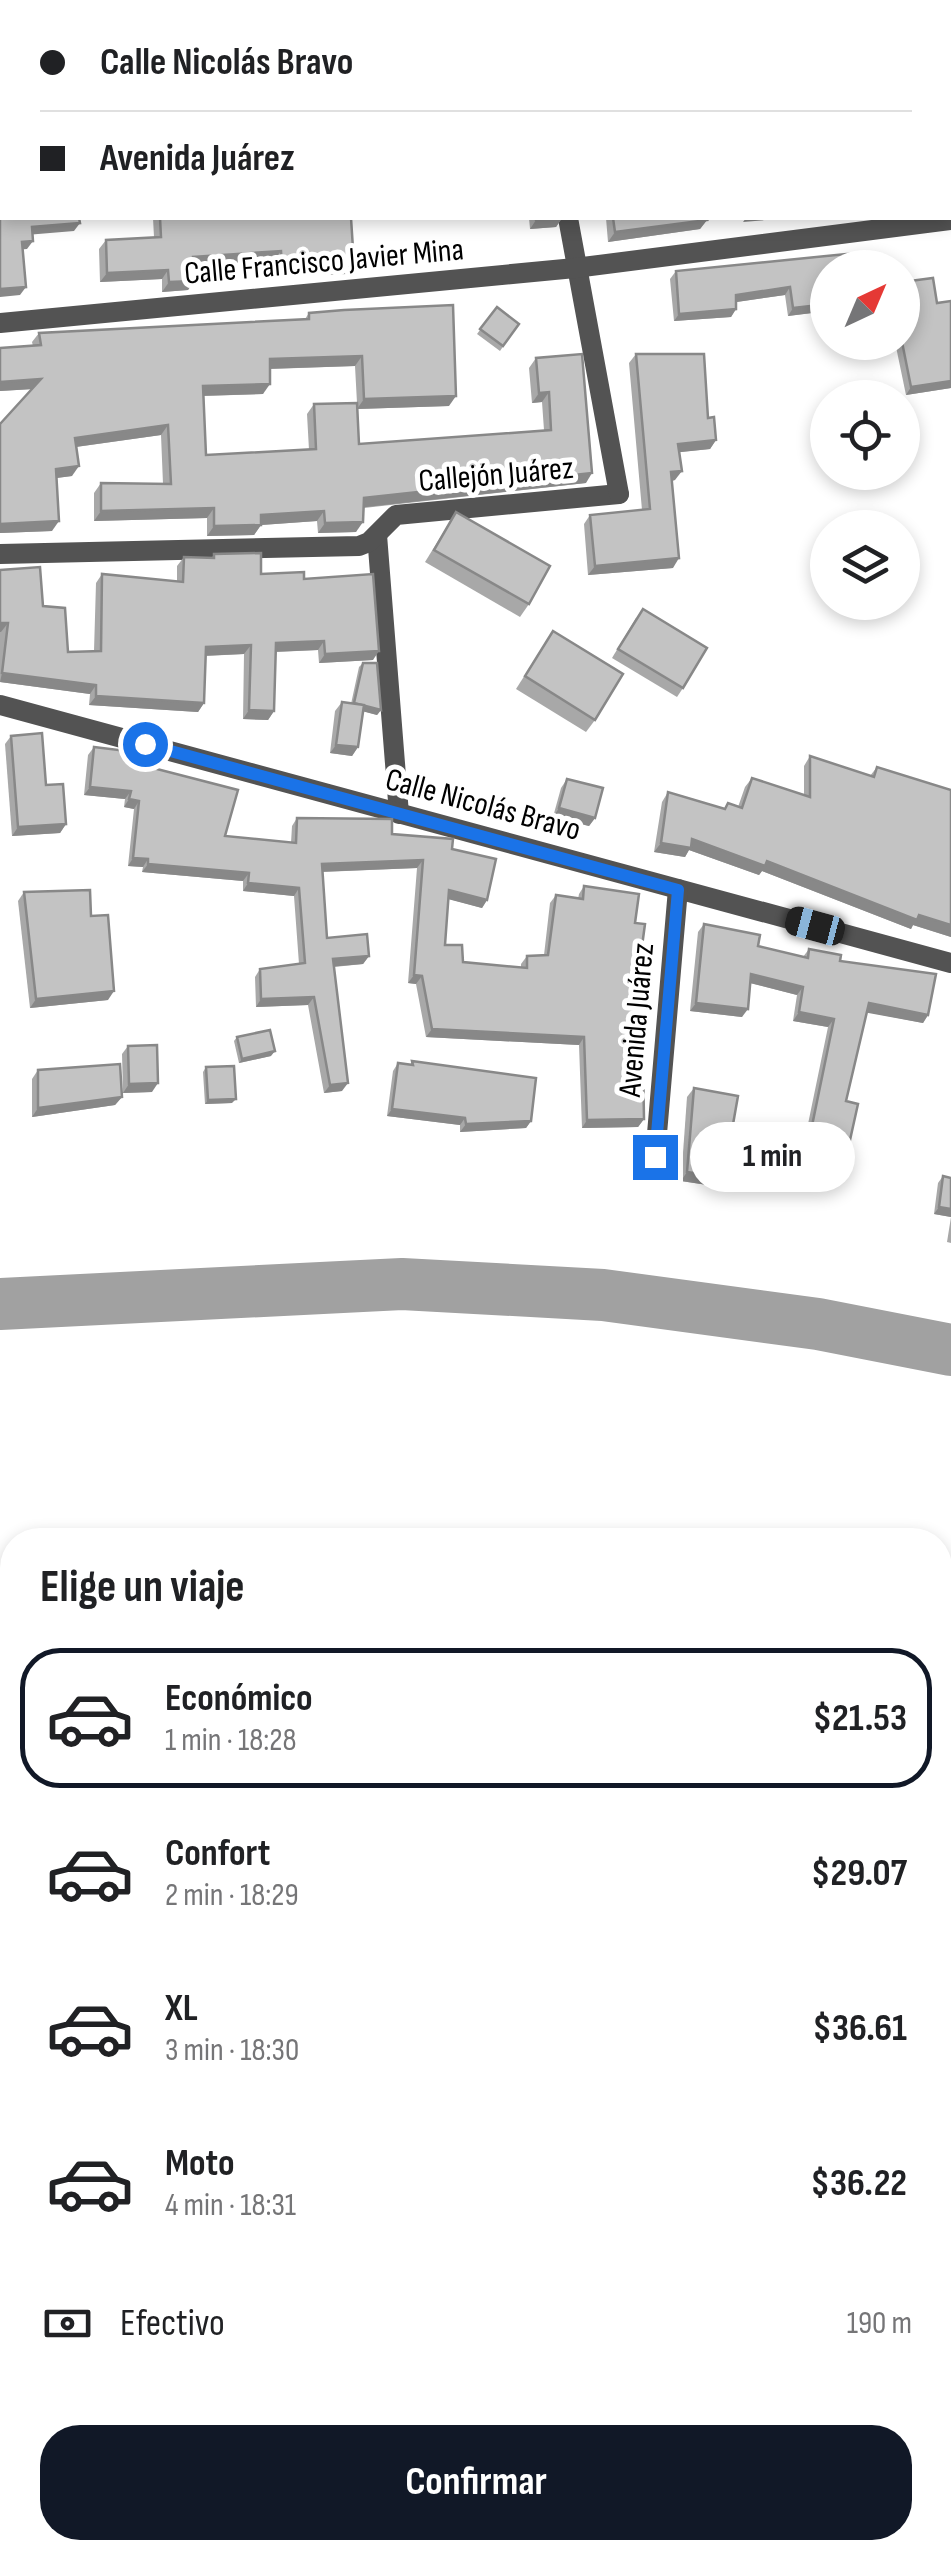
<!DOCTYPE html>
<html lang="es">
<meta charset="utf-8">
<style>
body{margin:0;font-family:"Sofia Sans Condensed",sans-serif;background:#f2f2f2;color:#202124;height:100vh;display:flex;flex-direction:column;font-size:38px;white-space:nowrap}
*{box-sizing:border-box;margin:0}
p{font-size:32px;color:#757577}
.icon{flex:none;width:55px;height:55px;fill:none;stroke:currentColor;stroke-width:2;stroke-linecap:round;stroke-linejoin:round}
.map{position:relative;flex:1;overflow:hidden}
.sheet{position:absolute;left:0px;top:1528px;width:952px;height:1032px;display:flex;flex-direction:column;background:#fff;border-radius:40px 40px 0 0;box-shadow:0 5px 15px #0003}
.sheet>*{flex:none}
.hud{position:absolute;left:0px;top:0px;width:952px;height:220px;box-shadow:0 5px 15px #0003;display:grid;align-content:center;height:220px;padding:0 40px;background:#fff}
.needle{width:65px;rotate:44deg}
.buttons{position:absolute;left:810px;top:250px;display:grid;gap:20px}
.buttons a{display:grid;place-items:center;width:110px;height:110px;border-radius:50%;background:#fff;box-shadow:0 5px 15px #0003;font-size:50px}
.end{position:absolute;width:45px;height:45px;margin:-22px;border:12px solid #1a73e8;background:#fff;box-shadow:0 0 0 5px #fff}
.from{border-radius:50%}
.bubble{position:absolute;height:70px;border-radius:35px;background:#fff;box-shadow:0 5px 15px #0003;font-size:32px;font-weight:700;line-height:70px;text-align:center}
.car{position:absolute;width:30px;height:60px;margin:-30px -15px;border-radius:12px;box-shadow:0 0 8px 2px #0007;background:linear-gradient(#222 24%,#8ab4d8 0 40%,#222 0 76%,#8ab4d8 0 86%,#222 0)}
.hud b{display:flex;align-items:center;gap:35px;height:95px;font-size:38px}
.hud b+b{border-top:2px solid #e0e0e0}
.hud i{width:25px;height:25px;background:#202124}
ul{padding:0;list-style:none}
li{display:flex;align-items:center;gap:30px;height:140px;margin:0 20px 15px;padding:0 20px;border:5px solid transparent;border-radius:40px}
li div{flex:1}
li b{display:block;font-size:38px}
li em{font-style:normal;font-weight:700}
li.selected{border-color:#111827}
li>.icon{width:90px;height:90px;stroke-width:1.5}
h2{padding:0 40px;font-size:45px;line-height:120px}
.pay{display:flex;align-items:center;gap:25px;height:110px;padding:0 40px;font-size:38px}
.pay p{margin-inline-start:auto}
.action{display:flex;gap:20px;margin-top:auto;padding:20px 40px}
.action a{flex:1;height:115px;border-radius:40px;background:#111827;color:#fff;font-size:40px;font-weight:700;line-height:115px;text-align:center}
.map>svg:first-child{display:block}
.grass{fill:url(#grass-dots)}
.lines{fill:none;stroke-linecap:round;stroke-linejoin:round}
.river{stroke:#a1a1a1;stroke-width:52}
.primary-casing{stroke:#dbdbdb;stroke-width:29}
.path{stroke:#757575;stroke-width:5;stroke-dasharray:2.5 5;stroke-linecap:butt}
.service{stroke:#535353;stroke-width:15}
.pedestrian{stroke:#535353;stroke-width:20}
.minor{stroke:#535353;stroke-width:20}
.tertiary{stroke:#535353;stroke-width:20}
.primary{stroke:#000;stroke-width:25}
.wall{fill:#a8a8a8;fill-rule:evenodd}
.shaded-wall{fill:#888}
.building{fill:#c3c3c3;stroke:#888;stroke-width:2.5}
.route{stroke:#1a73e8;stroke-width:12}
.labels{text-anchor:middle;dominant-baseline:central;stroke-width:10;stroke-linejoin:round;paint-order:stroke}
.street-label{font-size:32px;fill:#000;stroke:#fff}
</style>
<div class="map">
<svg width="951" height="2558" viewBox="0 0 951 2558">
<defs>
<pattern id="grass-dots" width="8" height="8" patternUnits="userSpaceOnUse" patternTransform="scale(2.5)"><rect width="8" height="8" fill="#dadada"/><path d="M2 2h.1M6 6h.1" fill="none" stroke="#b9b9b9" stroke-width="1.8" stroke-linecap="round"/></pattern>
</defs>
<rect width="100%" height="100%" fill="#fff"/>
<!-- grass -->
<polygon class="grass" points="12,2547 666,2548 667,2558 2,2558"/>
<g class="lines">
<!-- river -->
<polyline class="river" points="0,1304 402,1284 603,1295 818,1324 951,1350"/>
<defs>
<g id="primary">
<polyline points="940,2401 951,2384"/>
<polyline points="940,2447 951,2429"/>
<polyline points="842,2558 848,2548"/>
<polyline points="873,2558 879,2548"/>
</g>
</defs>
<!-- primary casing -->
<use href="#primary" class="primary-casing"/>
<!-- path -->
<polyline class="path" points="940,1978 951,1986"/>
<!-- service -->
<polyline class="service" points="940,2470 951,2476"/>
<!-- pedestrian -->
<g class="pedestrian">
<polyline points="377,535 399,814"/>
<polyline points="0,554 359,546 369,542 396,515 619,494"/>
</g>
<!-- minor -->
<g class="minor">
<polyline points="537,0 538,2"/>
<polyline points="939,0 940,2"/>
<polyline points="950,53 951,58"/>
<polyline points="568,218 619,494"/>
<polyline points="0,323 575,268 951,220"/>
<polyline points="0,705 951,963"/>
<polyline points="655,1157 678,889"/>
<polyline points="940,1597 951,1593"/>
<polyline points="940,1683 951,1668"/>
<polyline points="900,2558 907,2548"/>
</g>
<!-- tertiary -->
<polyline class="tertiary" points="940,2502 951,2505"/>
<!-- primary -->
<use href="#primary" class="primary"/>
</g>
<!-- wall -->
<g class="wall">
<polygon points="153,218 351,218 354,264 347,274 276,276 274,260 194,266 194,281 188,290 162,292 162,279 100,282 99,249 106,240 154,237"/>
<polygon points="529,218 562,218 556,227 530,229"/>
<polygon points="606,218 706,218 707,220 700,229 608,242"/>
<polygon points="828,268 828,311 788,316 785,295 736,302 736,309 731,317 674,321 670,279 676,271"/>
<polygon points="497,307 519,324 500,351 477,334"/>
<path d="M309,313L449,406L358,409L359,444L544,430L542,402L532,403L529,368L536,358L586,483L364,508L356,532L318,533L317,521L261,525L254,535L207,536V518L94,521V493L101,483L163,484L161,435L76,447L72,476L56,478L52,531L0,533V424L32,389L0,391V348L33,346L32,342L39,333L305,319ZM355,366L357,403L314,404L307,414L309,450L206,455L204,396L263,394L270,369Z"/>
<polygon points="895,342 902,342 951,388 906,395"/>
<polygon points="636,354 708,418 716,440 710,449 680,452 675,480 672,481 673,568 588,575 584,524 590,515 642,510 629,363"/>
<polygon points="456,512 529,604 520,617 425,562"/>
<polygon points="214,554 261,574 304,579 373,660 319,663 318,650 276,652 274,711 268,720 243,719 244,654 205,656 204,703 198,712 89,705 90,694 0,682 0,570 43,606 68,652 94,651 96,583 102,574 177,582 177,566 184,557 212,558"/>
<polygon points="636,618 683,688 677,697 612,658"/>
<polygon points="553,631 595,720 586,732 516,689"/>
<polygon points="363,663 381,710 377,715 363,711 358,747 352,756 330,753 335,711 342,702 351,704 359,667"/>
<polygon points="11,736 46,785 66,824 60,833 12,836 5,744"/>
<polygon points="94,747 126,761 225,836 291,843 292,826 297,818 392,834 452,849 487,900 482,908 449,899 445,945 463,962 521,967 521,964 527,956 544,955 550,903 556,895 578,899 579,894 584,886 635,923 635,998 644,1119 638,1127 582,1128 579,1045 426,1037 416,984 408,983 417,868 322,872 327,938 369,956 363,964 334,967 342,1091 324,1093 308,1005 256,1007 255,977 260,969 299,964 294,896 243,891 243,881 142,872 143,867 128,866 134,809 124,807 125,799 84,795 88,755"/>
<polygon points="810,756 870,776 877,767 951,790 951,937 913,925 911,929 762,871 759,875 689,850 685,857 654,852 662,802 668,792 724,809 728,803 738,807 745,787 752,778 804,795 804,766"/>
<polygon points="567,779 595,818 589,826 553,817 561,788"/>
<polygon points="24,892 91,916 108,1000 30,1008 18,901"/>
<polygon points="704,924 758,946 803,957 809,949 840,961 928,1015 923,1023 867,1012 846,1101 840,1167 801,1158 828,1027 793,1021 797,995 750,983 742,1017 690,1011 698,932"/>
<polygon points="237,1037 271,1056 239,1063 234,1041"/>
<polygon points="128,1046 152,1092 123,1093 122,1054"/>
<polygon points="412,1061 531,1121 526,1128 460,1132 460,1125 387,1116 393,1071 398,1063 410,1065"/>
<polygon points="206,1067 232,1103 205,1104 203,1072"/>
<polygon points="38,1070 122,1097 115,1105 32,1117 32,1079"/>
<polygon points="694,1088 726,1139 714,1186 681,1181 687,1097"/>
<polygon points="943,1176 951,1178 951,1243 947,1242 951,1217 934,1214 938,1183"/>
<polygon points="750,2548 791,2548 794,2549 788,2558 769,2558"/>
</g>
<!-- shaded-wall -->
<g class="shaded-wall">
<polygon points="562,218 556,227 530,229 536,220"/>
<polygon points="746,218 788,218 743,222"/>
<polygon points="707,220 700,229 608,242 615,232"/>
<polygon points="80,223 74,231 26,235 32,227"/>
<polygon points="33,241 27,249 16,250 22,242"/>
<polygon points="281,251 274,260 187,266 193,257"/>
<polygon points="354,264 347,274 276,276 282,267"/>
<polygon points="168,270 162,279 100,282 107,273"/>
<polygon points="194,281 188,290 162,292 169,282"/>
<polygon points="26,287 20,295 0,297 0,289"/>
<polygon points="790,287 785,295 730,303 736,295"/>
<polygon points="828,304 828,311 788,316 793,308"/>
<polygon points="736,309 731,317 674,321 679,314"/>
<polygon points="362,356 355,366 263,369 270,359"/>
<polygon points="41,379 34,389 0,391 0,382"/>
<polygon points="951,381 951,388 906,395 911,387"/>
<polygon points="270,384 263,394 196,396 203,386"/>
<polygon points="549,392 542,402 532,403 539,393"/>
<polygon points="456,396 449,406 357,409 364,399"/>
<polygon points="168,425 161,435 68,448 75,438"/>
<polygon points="716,440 710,449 672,453 678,444"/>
<polygon points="79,466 72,476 49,479 56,469"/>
<polygon points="682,471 675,480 665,482 671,472"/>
<polygon points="592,473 586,483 357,508 364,498"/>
<polygon points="214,508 207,518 94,521 101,511"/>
<polygon points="324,511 317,521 261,525 254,535 207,536 214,526 261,515"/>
<polygon points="59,521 52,531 0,533 0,524"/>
<polygon points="363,522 356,532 318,533 325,523"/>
<polygon points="679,558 673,568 588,575 595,566"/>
<polygon points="0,623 8,623 1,632 0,632"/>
<polygon points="324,641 318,650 270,652 276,643"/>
<polygon points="251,645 244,654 199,656 206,647"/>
<polygon points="379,651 373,660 319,663 325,654"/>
<polygon points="2,673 96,685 90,694 0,682"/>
<polygon points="96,696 204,703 198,712 89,705"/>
<polygon points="354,703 381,710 377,715 350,708"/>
<polygon points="249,710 274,711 268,720 243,719"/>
<polygon points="336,745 358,747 352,756 330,753"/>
<polygon points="90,787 131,791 125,799 84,795"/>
<polygon points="129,799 139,801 134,809 124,807"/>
<polygon points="559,808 595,818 589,826 553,817"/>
<polygon points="66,824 60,833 12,836 18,827"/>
<polygon points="692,839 767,861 919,915 951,925 951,937 913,925 911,929 762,871 759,875 689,850 685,857 654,852 661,843"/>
<polygon points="133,858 148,859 143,867 128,866"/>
<polygon points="423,860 417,868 316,872 322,864"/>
<polygon points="148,864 249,873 243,881 142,872"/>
<polygon points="248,883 299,888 294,896 243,891"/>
<polygon points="449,890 487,900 482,908 444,898"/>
<polygon points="369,956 363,964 328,967 333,959"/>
<polygon points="751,974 803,987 797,995 746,982"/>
<polygon points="414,975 422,976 416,984 408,983"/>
<polygon points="114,991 108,1000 30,1008 36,999"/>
<polygon points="314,997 308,1005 256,1007 261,999"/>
<polygon points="696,1003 748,1009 742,1017 690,1011"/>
<polygon points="869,1003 928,1015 923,1023 863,1012"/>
<polygon points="799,1012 834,1019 828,1027 793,1021"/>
<polygon points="432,1029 584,1037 579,1045 426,1037"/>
<polygon points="275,1051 271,1056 239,1063 242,1059"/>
<polygon points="158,1083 152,1092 123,1093 129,1084"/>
<polygon points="348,1083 342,1091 324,1093 330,1085"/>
<polygon points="122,1097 115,1105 32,1117 38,1108"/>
<polygon points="236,1099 232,1103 205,1104 208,1100"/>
<polygon points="392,1109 465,1118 460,1125 387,1116"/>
<polygon points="644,1119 638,1127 582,1128 587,1120"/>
<polygon points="531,1121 526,1128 460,1132 466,1124"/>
<polygon points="807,1150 846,1158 840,1167 801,1158"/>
<polygon points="687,1172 720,1177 714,1186 681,1181"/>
<polygon points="939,1207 951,1209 951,1217 934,1214"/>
<polygon points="941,1947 951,1950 951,1958 940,1955"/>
</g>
<!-- building -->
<g class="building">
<polygon points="0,0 88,0 88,2 2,2 2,67 0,67"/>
<polygon points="367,0 402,0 402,2 368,2"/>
<rect x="485" y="0" width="34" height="2"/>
<polygon points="599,0 673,0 674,2 599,2"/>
<rect x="748" y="0" width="171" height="2"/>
<polygon points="950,110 951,110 950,184"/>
<polygon points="2,194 2,218 79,218 80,223 32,227 33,241 22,242 26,287 0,289 0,195"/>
<polygon points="160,218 351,218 354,264 282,267 281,251 193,257 194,281 169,282 168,270 107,273 106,240 161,237"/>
<polygon points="536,218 562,218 536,220"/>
<polygon points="613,218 706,218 707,220 615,232"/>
<polygon points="866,252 868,268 828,268 828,304 793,308 790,287 736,295 736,309 679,314 676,271"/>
<polygon points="933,278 937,303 951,301 951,381 911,387 902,342 902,282"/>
<polygon points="453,305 456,396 364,399 362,356 270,359 270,384 203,386 206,455 316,449 314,404 357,403 359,444 551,430 549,392 539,393 536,358 582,354 592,473 364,498 363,522 325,523 324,511 261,515 261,525 214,526 214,508 101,511 101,483 171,484 168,425 75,438 79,466 56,469 59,521 0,524 0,424 41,379 0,382 0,348 41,345 39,333 309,319 309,313 344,310"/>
<polygon points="497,307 519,324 503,346 480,329"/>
<polygon points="636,354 704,354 708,418 714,417 716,440 678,444 682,471 671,472 679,558 595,566 590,515 650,509"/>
<polygon points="456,512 550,566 529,604 434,550"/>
<polygon points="261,553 261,574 304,572 304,579 373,574 379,651 325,654 324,641 276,643 274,711 249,710 251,645 206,647 204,703 96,696 96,685 2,673 8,623 0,623 0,570 40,567 43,606 65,608 68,652 101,651 102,574 183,582 184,557 214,558 214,554"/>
<polygon points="643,609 707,648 683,688 618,649"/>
<polygon points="553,631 623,674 595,720 525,676"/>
<polygon points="363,663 377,663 381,710 354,703"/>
<polygon points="342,702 364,705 358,747 336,745"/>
<polygon points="42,733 46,785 63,784 66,824 18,827 11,736"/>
<polygon points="94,747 127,751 126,761 238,790 225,836 296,843 297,818 392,819 392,834 453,839 452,849 496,859 487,900 449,890 445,945 462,945 463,962 527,968 527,956 548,955 556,895 583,899 584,886 639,894 635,923 645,924 635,998 642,998 644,1119 587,1120 584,1037 432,1029 422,976 414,975 423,860 322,864 327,938 367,934 369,956 333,959 348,1083 330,1085 314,997 261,999 260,969 305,963 299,888 248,883 249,873 148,864 148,859 133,858 139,801 129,799 131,791 90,787"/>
<polygon points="810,756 874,777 877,767 951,790 951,925 919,915 917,920 767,861 765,866 692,839 691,848 661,843 668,792 725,809 728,803 742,808 752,778 810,797"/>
<polygon points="567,779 603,788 595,818 559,808"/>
<polygon points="90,890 91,916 108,915 114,991 36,999 24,892"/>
<polygon points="704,924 760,935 758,946 808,958 809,949 841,955 840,961 936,974 928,1015 869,1003 846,1101 858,1104 846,1158 807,1150 834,1019 799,1012 803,987 751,974 748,1009 696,1003"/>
<polygon points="270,1030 275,1051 242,1059 237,1037"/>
<polygon points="157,1045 158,1083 129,1084 128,1046"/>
<polygon points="412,1061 536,1078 531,1121 466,1124 465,1118 392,1109 398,1063 413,1065"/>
<polygon points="120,1064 122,1097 38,1108 38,1070"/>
<polygon points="234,1066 236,1099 208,1100 206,1067"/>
<polygon points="694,1088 738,1096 732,1130 726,1129 720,1177 687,1172"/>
<polygon points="943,1176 951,1178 951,1209 939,1207"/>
<polygon points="940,1866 951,1869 951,1950 941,1947 944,1934 940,1934"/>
</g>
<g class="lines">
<!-- route -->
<polyline class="route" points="145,744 678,890 655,1157"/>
</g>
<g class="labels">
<!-- street labels -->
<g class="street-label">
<text transform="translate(324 262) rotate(-5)">Calle Francisco Javier Mina</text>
<text transform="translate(496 475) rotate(-5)">Callejón Juárez</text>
<text transform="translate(483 805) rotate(15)">Calle Nicolás Bravo</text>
<text transform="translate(637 1020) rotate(-85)">Avenida Juárez</text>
</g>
</g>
</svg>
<div class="buttons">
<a><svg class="needle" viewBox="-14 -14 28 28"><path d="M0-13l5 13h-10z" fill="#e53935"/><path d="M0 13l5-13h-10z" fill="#757577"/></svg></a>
<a><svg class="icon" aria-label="locate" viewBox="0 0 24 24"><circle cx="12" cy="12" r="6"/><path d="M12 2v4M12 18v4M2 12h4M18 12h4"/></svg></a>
<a><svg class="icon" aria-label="layers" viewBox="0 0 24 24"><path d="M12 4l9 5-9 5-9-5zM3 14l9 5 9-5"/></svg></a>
</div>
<i class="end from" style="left:145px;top:744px"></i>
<i class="end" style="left:655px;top:1157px"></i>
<div class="bubble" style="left:690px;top:1122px;width:165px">1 min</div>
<i class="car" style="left:815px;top:926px;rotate:285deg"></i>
<div class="hud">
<b><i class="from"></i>Calle Nicolás Bravo</b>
<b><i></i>Avenida Juárez</b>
</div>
<section class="sheet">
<h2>Elige un viaje</h2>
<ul>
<li class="selected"><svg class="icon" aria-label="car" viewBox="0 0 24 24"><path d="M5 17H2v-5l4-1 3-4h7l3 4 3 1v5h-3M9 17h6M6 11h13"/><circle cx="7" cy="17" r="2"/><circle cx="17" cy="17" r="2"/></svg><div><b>Económico</b><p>1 min · 18:28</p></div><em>$21.53</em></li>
<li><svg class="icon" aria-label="car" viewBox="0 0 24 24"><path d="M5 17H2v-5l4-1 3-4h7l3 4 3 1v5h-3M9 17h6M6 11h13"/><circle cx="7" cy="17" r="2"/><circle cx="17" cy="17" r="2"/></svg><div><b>Confort</b><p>2 min · 18:29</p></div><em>$29.07</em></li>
<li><svg class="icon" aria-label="car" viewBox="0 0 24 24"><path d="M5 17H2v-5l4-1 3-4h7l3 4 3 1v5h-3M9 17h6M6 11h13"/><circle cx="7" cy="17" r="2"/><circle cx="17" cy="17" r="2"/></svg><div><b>XL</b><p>3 min · 18:30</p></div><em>$36.61</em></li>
<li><svg class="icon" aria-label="car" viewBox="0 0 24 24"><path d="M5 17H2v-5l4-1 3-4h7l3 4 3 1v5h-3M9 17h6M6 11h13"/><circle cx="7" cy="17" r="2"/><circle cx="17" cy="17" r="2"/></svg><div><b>Moto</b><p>4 min · 18:31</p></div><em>$36.22</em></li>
</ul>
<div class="pay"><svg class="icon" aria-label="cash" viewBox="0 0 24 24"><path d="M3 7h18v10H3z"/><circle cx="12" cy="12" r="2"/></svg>Efectivo<p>190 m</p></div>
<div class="action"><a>Confirmar</a></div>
</section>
</div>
